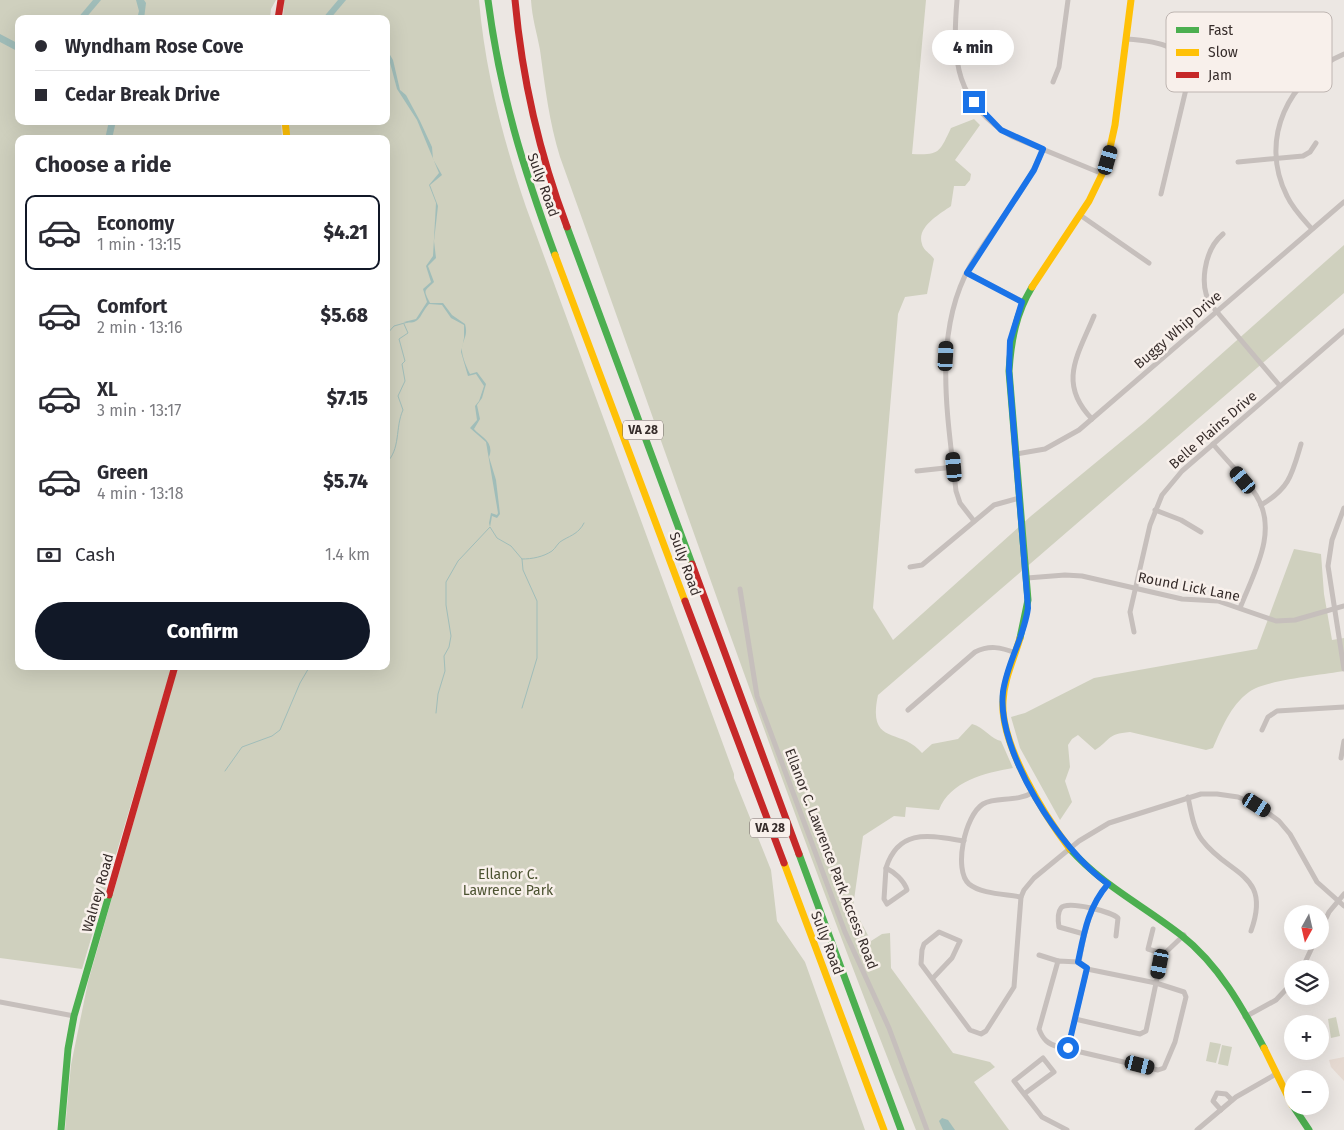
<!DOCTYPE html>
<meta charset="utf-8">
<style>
body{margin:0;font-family:"Fira Sans",sans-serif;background:#f2f2f3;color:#2b2b33;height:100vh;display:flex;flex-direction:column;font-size:19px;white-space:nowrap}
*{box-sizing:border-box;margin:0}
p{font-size:16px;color:#7c7c81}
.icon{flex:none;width:28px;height:28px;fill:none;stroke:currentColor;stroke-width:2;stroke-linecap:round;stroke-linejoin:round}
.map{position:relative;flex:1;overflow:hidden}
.side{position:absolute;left:15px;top:135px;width:375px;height:535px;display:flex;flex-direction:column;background:#fff;border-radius:10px;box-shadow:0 5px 20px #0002}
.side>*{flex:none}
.top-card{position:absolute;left:15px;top:15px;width:375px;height:110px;border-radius:10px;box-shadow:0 5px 20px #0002;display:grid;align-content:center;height:110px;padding:0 20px;background:#fff}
.needle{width:32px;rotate:188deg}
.buttons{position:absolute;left:1284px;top:905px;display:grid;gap:10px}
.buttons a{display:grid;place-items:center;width:45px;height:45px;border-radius:50%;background:#fff;box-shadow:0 5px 20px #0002;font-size:25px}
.end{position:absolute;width:22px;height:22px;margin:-11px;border:6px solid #1a73e8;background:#fff;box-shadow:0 0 0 2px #fff}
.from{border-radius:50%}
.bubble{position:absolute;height:35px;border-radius:18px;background:#fff;box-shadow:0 5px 20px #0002;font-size:16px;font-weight:800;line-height:35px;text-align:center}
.car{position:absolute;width:15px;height:30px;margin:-15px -8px;border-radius:6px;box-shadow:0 0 4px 1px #0007;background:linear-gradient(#222 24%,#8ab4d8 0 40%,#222 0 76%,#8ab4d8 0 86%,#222 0)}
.top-card b{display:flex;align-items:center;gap:18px;height:48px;font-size:19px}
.top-card b+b{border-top:1px solid #e1e1e2}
.top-card i{width:12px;height:12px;background:#2b2b33}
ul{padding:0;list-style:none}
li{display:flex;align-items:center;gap:15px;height:75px;margin:0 10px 8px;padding:0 10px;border:2px solid transparent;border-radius:10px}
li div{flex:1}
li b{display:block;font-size:19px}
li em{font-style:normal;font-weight:800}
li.active{border-color:#111827}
li>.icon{width:45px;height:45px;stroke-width:1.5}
h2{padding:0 20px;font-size:22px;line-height:60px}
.pay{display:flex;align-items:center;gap:12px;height:55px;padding:0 20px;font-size:19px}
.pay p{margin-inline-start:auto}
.action{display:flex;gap:10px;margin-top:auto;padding:10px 20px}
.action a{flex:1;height:58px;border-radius:30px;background:#111827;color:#fff;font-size:20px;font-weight:800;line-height:58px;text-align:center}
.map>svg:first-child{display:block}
.green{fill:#cfd0be}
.plaza{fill:#e5d9d1}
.water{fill:#a0bdb9}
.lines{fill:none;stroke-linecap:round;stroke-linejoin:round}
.stream{stroke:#a0bdb9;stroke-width:1}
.street{stroke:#c6bfbc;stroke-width:5}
.fast{stroke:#4caf50;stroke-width:7}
.slow{stroke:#ffc107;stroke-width:7}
.jam{stroke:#c62828;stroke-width:7}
.route{stroke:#1a73e8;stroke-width:6}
.labels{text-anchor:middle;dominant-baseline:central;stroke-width:5;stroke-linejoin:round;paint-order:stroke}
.shield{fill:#f8f0eb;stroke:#706764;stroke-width:1}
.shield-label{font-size:12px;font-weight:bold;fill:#362c2a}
.street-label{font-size:14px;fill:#362c2a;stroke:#f8f0eb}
.park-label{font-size:14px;fill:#4b5230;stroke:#f8f0eb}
.key{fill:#f8f0eb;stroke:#beb5b1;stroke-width:1}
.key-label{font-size:14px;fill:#362c2a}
</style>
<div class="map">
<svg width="1344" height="1130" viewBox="0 0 1344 1130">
<rect width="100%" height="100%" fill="#ece7e3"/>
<!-- green -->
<g class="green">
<polygon points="0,0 276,0 271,9 270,19 19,19 19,121 281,121 282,139 19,139 19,666 172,666 82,969 0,958"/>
<path d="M284,0H479C485,71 503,139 526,207L734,774V778L771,870L777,921L805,962L865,1130H65L71,1065L88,982L178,666H386V139H288L287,121H386V19H283Z"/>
<path d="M531,0H926L912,154C940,155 939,153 951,128L974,119L980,125L955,160L971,174L970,180L965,186H954L951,206C940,214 916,227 922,244C923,250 931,254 934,259L927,294L905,297L898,314L873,608L893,640L1031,516L1145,422L1344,245V293L878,695C867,747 901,727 922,753L932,744L958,739L972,724C984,727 992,740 1001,741L1013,768C985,773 950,781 939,810L906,807L905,817L894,816L863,836L853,907L871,941L882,934L890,933L891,968L953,1053L990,1062L995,1067L974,1082L1009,1130H916C788,810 677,482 560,157C549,122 545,86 540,50C537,33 532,18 531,0Z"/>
<path d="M1294,549L1321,554L1324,594L1332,640L1344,638V671C1322,675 1264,680 1249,692C1230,706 1222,728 1213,748L1206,750L1130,732C1106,734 1111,740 1095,750L1078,735L1072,739L1068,745L1070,767L1065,781L1072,802L1060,820L1020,748L1011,717L1025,713L1094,678L1257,649Z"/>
<polygon points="1336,1017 1340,1036 1331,1038 1328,1019"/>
<polygon points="1210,1042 1221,1044 1216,1063 1206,1061"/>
<polygon points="1222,1045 1232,1047 1228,1066 1218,1064"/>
</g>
<!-- plaza -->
<polygon class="plaza" points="1344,1057 1344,1081 1331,1067 1329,1060"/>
<!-- water -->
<g class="water">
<polygon points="93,0 101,0 85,19 77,19"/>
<polygon points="136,0 144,0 146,3 144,19 137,19 139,11"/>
<polygon points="338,0 346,0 330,19 322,19"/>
<polygon points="0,34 19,44 19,52 0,42"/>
<path d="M386,48L393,60L400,90L406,95L420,121L432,147L433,159L442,175L430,185L438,206L434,241L436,258L428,266L434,282C424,292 423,289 430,303H443L452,315L465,324C468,335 464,338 462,347C461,355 467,368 470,374L477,372L486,384L482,398L477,405L480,419L474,429C481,437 495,442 489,457L496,480L500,514L497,518L492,516L490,527L489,523L491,513L497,515L498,513L486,442L470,428L477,420L475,406L479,401L484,386L476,374L468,376L461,352L464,338V325L451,318L442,305L429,304C419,315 421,325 404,322L416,319L427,302L423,289L431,282L426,266L433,256L436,203L429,185L439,173L417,120L397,89Z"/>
<polygon points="109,121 116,121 112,139 105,139"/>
<polygon points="942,1118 948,1120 955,1130 943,1130 939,1121"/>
</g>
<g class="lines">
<!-- stream -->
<g class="stream">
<polyline points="386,335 394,326 408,322"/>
<path d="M386,463C401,450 395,427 403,410L398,396L405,381L402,364L405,361L399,339L408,333L404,324"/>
<path d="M522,559C532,559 543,557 552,551C556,548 558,542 563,540C572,535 579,533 584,523"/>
<polyline points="436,713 438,694 445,671 444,656 449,647 451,636 446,605 446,582 458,561 490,527 497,538 511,546 522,559 523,570 537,601 537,658 522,708"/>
<polyline points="225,771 242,747 272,736 280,730 300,683 310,666"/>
</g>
<!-- street -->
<g class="street">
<path d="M957,0C952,60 955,104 1013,137L1103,174"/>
<polyline points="1275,16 1302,38 1321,65"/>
<path d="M1126,39C1157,41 1192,45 1187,85L1161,194"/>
<polyline points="1053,82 1059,67 1068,0"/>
<polyline points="1238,162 1303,156 1310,152 1316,143"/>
<polyline points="1080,215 1149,263"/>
<path d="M1312,229C1303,219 1293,209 1287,196C1258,139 1289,77 1344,54"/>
<path d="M1223,234C1204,250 1198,287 1212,306L1280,386"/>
<polyline points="967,273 1023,302"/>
<path d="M1092,419C1057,383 1078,355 1094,316"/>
<path d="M1213,444C1227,461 1244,477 1256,495C1279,531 1254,572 1240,608"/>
<polyline points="1016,454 1045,449 1079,430 1344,202"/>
<polyline points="917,471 954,467"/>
<path d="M1261,505C1290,488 1292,474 1301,444"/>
<polyline points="1344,508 1332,540 1328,566 1344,669"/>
<polyline points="1155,510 1181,520 1201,532"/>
<path d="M974,521L960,503L956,491C948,418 932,334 970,266C993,227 1026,192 1043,149"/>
<polyline points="910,567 922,565 994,505 1019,498"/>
<polyline points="1027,578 1065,575 1082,576 1182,599 1218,601 1276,621 1295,620 1344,606"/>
<polyline points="740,589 757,696 845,932 889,1028 927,1130"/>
<polyline points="1134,632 1130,612 1150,525 1162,495 1182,471 1344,331"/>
<path d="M908,710L975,652C989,645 1001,647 1015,653"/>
<polyline points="1262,730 1268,717 1277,711 1344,707"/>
<polyline points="1341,758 1344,741"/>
<path d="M1188,797C1191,811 1193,828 1202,840C1229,876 1272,873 1251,931"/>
<path d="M886,868C894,872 904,880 907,890L887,904L884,899Z"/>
<path d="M886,868C899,827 931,836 964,841"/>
<path d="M1021,897C1006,894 981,894 969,884C953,870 965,815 983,804C997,796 1015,803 1034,792"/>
<polyline points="1153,929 1148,949 1164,954"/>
<polyline points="1320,931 1329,912 1344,894"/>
<path d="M1084,934L1059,927C1058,921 1057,913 1061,908C1067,900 1112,912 1118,918L1116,936"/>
<polyline points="1039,955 1058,961"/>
<path d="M1079,962L1058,961L1039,1029C1043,1040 1048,1044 1059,1047L1158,1070L1164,1068L1175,1042L1186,997L1184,992L1156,983L1087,969"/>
<polyline points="1302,969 1315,941"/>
<polyline points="933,978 952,958 960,941 939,932 924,944 922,950 921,964 970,1030 981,1034 986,1031 1014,987 1021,897 1024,890 1034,878 1079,841 1109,823 1201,794 1217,794 1238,797 1257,805 1279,821 1290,834 1317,882 1344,906"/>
<polyline points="0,1002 74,1016"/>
<polyline points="1245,1017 1276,1000 1292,983"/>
<polyline points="1075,1019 1140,1034 1146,1031 1160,964 1164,954 1184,935"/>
<path d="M1068,1048L1087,969L1079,962C1084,933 1089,907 1108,884"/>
<polyline points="1024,1094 1054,1072 1043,1058 1014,1081 1042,1117 1067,1130"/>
<polyline points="1221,1110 1213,1101 1217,1093 1226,1094 1232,1100"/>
<polyline points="1197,1130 1236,1097 1276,1074"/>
</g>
<!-- fast -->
<g class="fast">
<path d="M488,0C500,93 523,168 555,255"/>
<polyline points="567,227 692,564"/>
<path d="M1020,638L1028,600L1009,371C1011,341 1016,313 1032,287"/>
<path d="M1070,849C1102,885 1144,906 1181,935C1219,965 1242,1007 1264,1048"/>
<polyline points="799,854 901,1130"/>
<polyline points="1293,1106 1309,1130"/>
<polyline points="61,1130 68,1049 74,1016 109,895"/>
</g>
<!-- slow -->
<g class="slow">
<polyline points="285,121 287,139"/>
<polyline points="555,255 685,601"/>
<polyline points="1032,287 1089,201 1106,166 1115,125 1131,0"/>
<path d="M1020,638C1014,659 1004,679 1003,701C1000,744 1044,815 1070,849"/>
<polyline points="784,863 884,1130"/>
<polyline points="1264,1048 1292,1105"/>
</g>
<!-- jam -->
<g class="jam">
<path d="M515,0C522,78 539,153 567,227"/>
<polyline points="278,19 281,0"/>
<polyline points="692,564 799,854"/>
<polyline points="685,601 784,863"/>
<polyline points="109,895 175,666"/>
</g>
</g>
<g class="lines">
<!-- route -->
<path class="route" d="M974,102L1001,130L1043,149L1034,170L967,273L1022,302L1010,341L1009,371L1028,608C1024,638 1007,662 1003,692C996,751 1061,851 1108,884C1088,907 1084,933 1078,962L1087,968L1068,1048"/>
</g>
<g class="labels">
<!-- shield labels -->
<g class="shield">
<rect x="623" y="420.5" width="40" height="19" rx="4"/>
<rect x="750" y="818.5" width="40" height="19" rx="4"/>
</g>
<g class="shield-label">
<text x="643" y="430">VA 28</text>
<text x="770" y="828">VA 28</text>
</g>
<!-- street labels -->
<g class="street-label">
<text transform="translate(543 185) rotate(70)">Sully Road</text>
<text transform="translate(1178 330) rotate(-41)">Buggy Whip Drive</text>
<text transform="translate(1213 430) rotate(-41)">Belle Plains Drive</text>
<text transform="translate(685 564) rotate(70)">Sully Road</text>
<text transform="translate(1189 587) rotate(11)">Round Lick Lane</text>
<text transform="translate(831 859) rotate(69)">Ellanor C. Lawrence Park Access Road</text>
<text transform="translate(98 893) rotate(-74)">Walney Road</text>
<text transform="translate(827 943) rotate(69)">Sully Road</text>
</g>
<!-- park labels -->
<g class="park-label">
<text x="508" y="874">Ellanor C.<tspan x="508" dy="16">Lawrence Park</tspan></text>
</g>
</g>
<!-- legend -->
<rect x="1166" y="12" width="166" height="80" rx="8" class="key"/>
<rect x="1176" y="27" width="23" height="6" fill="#4caf50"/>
<rect x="1176" y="49" width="23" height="7" fill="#ffc107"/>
<rect x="1176" y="72" width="23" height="6" fill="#c62828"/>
<g class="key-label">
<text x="1208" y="35">Fast</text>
<text x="1208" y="57">Slow</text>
<text x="1208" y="80">Jam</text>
</g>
</svg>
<div class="buttons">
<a><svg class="needle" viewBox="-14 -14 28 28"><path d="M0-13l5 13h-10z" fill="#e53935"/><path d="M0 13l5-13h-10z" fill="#7c7c81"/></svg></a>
<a><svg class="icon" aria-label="layers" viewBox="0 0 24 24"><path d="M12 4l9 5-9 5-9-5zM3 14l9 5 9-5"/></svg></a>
<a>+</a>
<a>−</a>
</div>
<i class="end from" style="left:1068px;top:1048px"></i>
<i class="end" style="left:974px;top:102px"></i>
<div class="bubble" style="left:932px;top:30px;width:82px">4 min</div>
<i class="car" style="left:1108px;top:160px;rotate:16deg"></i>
<i class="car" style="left:946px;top:356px;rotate:3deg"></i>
<i class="car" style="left:954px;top:467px;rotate:355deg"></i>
<i class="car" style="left:1243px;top:480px;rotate:320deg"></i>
<i class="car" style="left:1257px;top:805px;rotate:122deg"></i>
<i class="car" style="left:1160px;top:964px;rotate:191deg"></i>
<i class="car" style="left:1140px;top:1065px;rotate:104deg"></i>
<div class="top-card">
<b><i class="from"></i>Wyndham Rose Cove</b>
<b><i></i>Cedar Break Drive</b>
</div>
<section class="side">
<h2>Choose a ride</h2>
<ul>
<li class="active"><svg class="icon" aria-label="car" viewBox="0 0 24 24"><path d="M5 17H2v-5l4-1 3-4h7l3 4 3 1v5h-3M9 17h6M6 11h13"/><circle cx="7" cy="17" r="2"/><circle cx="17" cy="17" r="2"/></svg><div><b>Economy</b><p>1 min · 13:15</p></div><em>$4.21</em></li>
<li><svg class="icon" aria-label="car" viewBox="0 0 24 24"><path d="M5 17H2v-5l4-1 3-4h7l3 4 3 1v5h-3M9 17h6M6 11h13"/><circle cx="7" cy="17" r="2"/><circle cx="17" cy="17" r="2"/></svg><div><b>Comfort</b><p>2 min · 13:16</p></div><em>$5.68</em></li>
<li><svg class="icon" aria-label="car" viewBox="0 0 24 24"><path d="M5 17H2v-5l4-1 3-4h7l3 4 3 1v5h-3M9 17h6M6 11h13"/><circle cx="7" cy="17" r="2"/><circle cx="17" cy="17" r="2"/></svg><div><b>XL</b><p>3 min · 13:17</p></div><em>$7.15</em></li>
<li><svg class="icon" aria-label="car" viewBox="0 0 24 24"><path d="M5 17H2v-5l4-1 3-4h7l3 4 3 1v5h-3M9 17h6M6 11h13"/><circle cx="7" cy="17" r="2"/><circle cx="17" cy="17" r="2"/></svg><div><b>Green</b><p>4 min · 13:18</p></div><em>$5.74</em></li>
</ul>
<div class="pay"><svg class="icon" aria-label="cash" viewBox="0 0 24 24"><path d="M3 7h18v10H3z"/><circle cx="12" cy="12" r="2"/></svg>Cash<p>1.4 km</p></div>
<div class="action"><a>Confirm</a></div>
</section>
</div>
